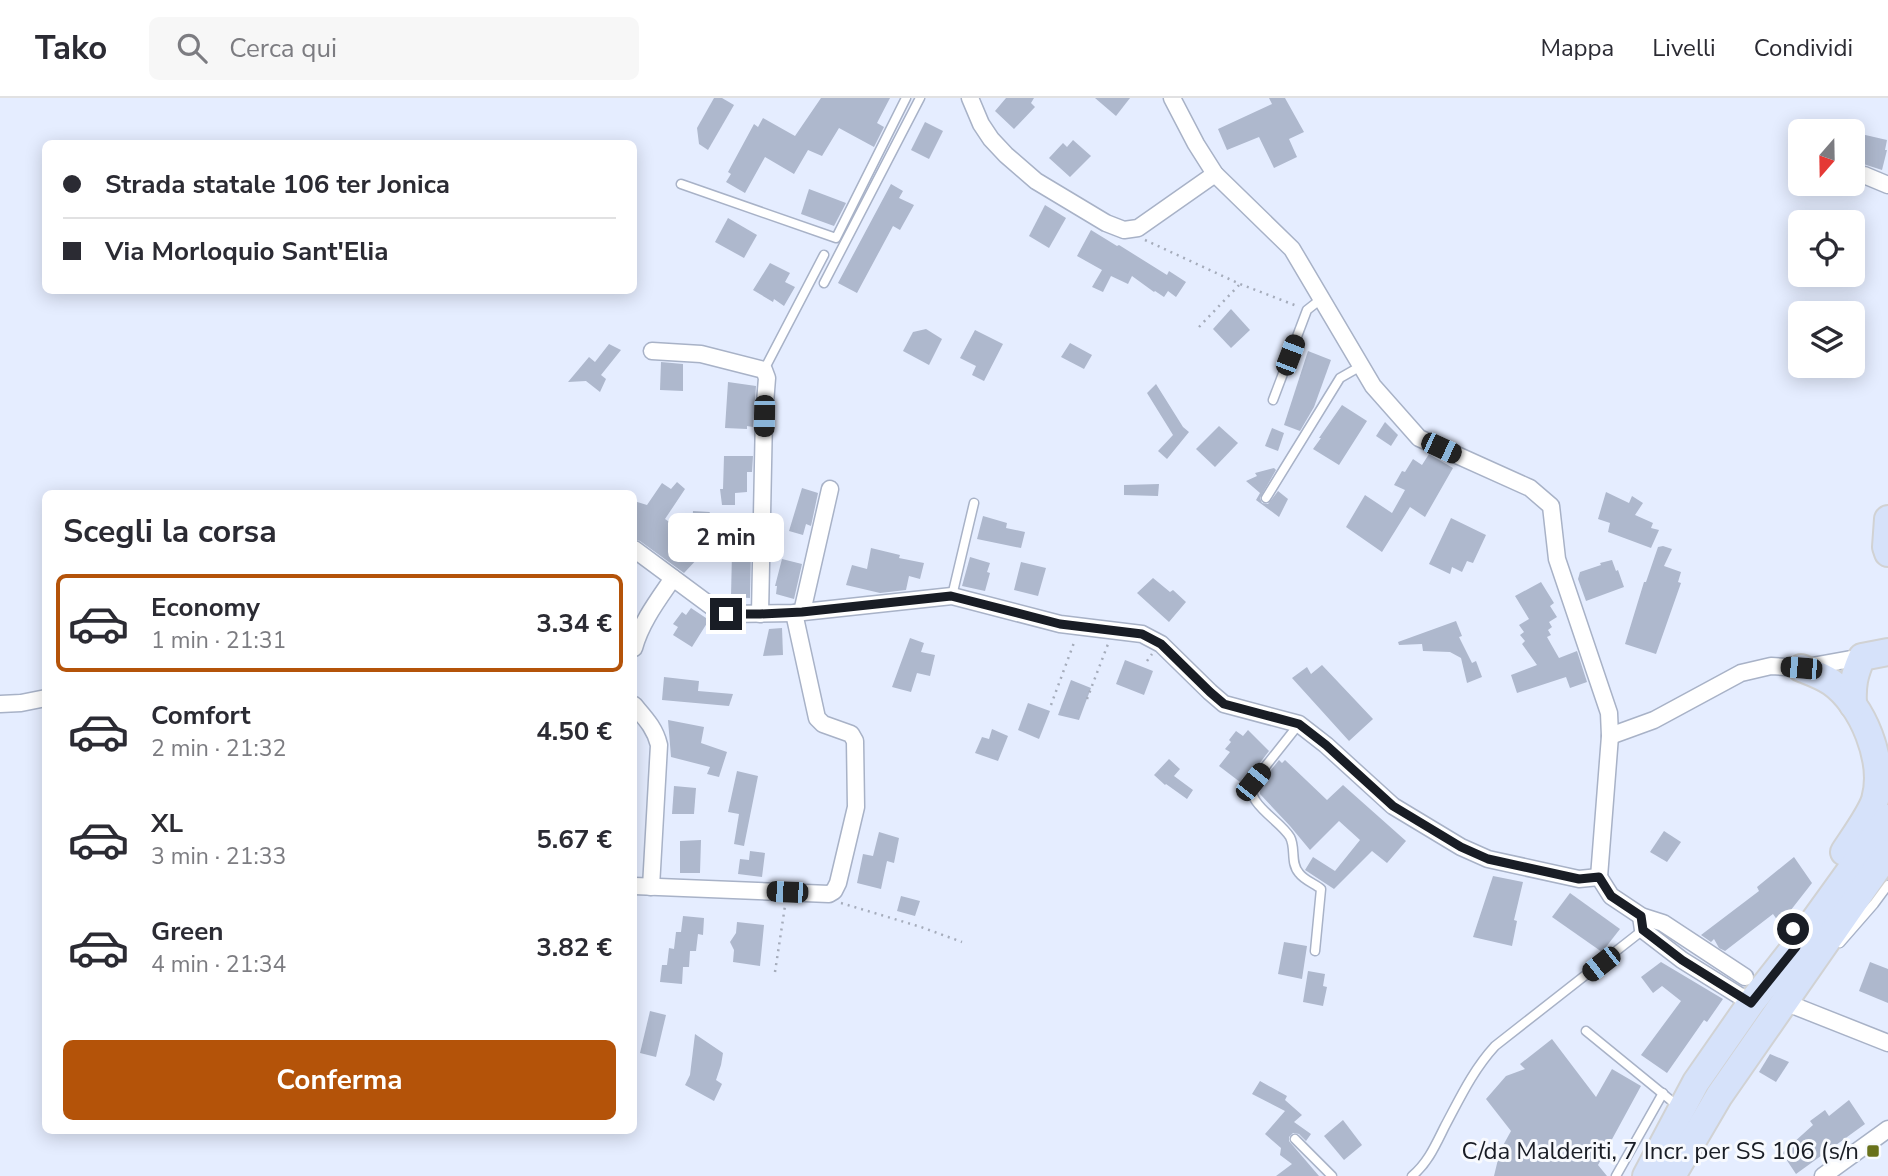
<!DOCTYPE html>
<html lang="it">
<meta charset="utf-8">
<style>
body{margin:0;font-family:"Nunito Sans",sans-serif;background:#f7f7f7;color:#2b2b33;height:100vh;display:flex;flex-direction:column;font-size:26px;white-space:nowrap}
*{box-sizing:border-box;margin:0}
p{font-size:23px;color:#7c7c81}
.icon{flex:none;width:38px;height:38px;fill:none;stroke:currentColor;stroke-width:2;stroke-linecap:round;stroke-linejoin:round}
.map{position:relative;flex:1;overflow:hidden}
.sheet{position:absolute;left:42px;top:392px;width:595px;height:644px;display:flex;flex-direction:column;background:#fff;border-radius:10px;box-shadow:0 4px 18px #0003}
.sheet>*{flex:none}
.top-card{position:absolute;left:42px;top:42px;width:595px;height:154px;border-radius:10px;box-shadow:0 4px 18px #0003;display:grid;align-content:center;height:154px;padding:0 21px;background:#fff}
.needle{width:46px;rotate:200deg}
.buttons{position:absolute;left:1788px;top:21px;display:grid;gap:14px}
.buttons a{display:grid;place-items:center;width:77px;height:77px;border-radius:10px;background:#fff;box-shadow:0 4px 18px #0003;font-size:35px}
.end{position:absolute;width:32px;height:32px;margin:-16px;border:9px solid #191d25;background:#fff;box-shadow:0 0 0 4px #fff}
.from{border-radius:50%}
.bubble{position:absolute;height:49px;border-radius:10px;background:#fff;box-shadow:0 4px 18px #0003;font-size:23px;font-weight:700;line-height:49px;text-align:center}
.car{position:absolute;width:21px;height:42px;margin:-21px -10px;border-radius:9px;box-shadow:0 0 5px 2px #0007;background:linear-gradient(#222 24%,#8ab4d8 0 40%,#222 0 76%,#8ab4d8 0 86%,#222 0)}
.top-card b{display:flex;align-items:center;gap:24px;height:66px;font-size:26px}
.top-card b+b{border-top:2px solid #e1e1e2}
.top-card i{width:18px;height:18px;background:#2b2b33}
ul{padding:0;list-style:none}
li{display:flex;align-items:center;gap:21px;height:98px;margin:0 14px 10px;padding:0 7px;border:4px solid transparent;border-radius:10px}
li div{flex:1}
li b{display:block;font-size:26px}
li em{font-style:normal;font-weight:700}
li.current{border-color:#b45309}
li>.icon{width:63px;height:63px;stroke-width:1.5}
h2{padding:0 21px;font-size:32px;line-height:84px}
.primary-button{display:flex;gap:14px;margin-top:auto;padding:14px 21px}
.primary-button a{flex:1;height:80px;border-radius:10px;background:#b45309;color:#fff;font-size:28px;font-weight:700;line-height:80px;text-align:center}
header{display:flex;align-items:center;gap:42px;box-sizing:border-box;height:98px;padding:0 35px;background:#fff;border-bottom:2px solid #e1e1e2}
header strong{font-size:33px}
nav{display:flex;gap:38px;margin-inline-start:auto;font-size:24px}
.search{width:490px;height:63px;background:#f7f7f7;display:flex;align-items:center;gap:18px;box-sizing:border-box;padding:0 24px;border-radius:10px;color:#7c7c81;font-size:26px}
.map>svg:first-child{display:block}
.building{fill:#aeb8cd}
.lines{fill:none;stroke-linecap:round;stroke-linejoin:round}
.service-casing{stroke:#a8b2c7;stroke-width:11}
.minor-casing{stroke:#a8b2c7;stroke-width:19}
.primary-casing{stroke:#d1d2d3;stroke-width:30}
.path{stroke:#a5acbb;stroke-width:2.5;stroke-dasharray:2 5;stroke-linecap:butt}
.service{stroke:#fff;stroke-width:8}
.minor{stroke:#fff;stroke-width:16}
.primary{stroke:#d6e2fa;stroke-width:26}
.route{stroke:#191d25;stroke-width:9}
.poi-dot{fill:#69721b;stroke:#f8fafe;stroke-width:2.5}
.labels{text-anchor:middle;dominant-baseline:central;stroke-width:6;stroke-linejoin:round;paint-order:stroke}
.poi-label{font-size:24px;fill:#191d25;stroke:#f8fafe;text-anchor:end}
</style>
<header>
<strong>Tako</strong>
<div class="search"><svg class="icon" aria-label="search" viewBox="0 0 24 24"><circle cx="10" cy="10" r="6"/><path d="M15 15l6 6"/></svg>Cerca qui</div>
<nav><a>Mappa</a><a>Livelli</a><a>Condividi</a></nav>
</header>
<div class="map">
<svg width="1888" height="1078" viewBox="0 0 1888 1078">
<rect width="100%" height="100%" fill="#e5edff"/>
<!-- building -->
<g class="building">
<polygon points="714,0 722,0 734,7 708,52 699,46 697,30"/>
<polygon points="821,0 890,0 877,25 884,29 874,49 839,30 822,58 808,52 794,76 765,59 745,95 726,84 731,76 728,74 754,26 758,29 763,20 795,38"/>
<polygon points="1006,0 1034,0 1031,5 1035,9 1014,31 995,13"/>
<polygon points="1095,0 1130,0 1116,18"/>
<polygon points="1269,0 1285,0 1304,34 1289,41 1297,59 1274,70 1259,39 1227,52 1218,31 1272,6"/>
<polygon points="925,24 943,33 929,61 911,52"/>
<polygon points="1861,36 1887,42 1885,52 1887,52 1882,72 1854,63"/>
<polygon points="1073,42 1091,58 1070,79 1049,60 1063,45 1067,49"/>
<polygon points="891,86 903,93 899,100 914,107 900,132 893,128 857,195 838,185"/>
<polygon points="809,91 846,105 834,128 801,116"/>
<polygon points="1045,107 1066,120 1049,150 1029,138"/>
<polygon points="728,120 757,137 744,160 715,144"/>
<polygon points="1091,132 1117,148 1119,147 1167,177 1169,173 1186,184 1176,199 1168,193 1164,199 1155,193 1154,194 1132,178 1128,186 1111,178 1103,194 1092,189 1102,172 1077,158"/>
<polygon points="770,165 790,175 785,184 795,189 784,208 774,201 773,204 753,192"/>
<polygon points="1231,211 1250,232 1231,250 1213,231"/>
<polygon points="926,231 942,241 929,267 903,253 913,234"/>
<polygon points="975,232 1003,246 984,283 972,277 976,268 960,260"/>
<polygon points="1070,245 1092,257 1084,271 1061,259"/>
<polygon points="609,246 621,252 601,277 606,281 600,294 586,283 568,284 589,259 595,264"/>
<polygon points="1308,253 1331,262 1314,309 1300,333 1284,327"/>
<polygon points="661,264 683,266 683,293 660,292"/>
<polygon points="728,284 756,288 753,329 747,328 747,331 725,330"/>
<polygon points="1156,286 1183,329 1189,334 1167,361 1158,353 1173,337 1147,295"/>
<polygon points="1342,307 1367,323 1339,367 1313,351 1321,340 1319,340"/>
<polygon points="1385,324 1398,337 1391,348 1376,338"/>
<polygon points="1219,328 1238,345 1215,369 1196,351"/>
<polygon points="1272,330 1284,335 1278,353 1265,348"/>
<polygon points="1429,356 1453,370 1425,419 1410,409 1382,454 1346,429 1365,397 1392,415 1405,392 1394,387 1402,373 1405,374 1413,361 1422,367"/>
<polygon points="724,358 753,358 752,374 747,374 747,394 735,395 735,407 722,407 720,391 723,391"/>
<polygon points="1274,370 1276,372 1260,400 1262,405 1268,406 1278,393 1288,401 1279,419 1256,402 1260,395 1246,383 1257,378 1255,375"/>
<polygon points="677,384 685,391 665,421 691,439 693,413 710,414 690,451 699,459 684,475 640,443 634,441 634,403 647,407 662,385 671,391"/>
<polygon points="1159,386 1158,398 1124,397 1124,387"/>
<polygon points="802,390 818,395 811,428 806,426 803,437 789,433"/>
<polygon points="1606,394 1629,405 1632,398 1643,405 1635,417 1653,425 1651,430 1659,432 1651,450 1608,434 1610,425 1598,421"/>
<polygon points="983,418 1007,425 1006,430 1025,434 1021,450 977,441"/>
<polygon points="1451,420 1486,437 1473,465 1467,463 1462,474 1452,469 1450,476 1429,466"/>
<polygon points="1663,448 1672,451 1664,468 1681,474 1678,484 1681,485 1656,556 1625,546 1644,484 1646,484 1658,449"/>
<polygon points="871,450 900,457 899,460 924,465 920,481 909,478 906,492 880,495 846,487 852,467 867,471"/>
<polygon points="732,454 751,454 750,500 731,499"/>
<polygon points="970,459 990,465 987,474 990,475 985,493 962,488"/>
<polygon points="782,461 802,466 794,501 776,496 777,488 775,488"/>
<polygon points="1612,462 1616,473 1618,472 1624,489 1586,503 1578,481 1580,474 1601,467 1600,465"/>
<polygon points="1021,464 1046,470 1038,498 1014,492"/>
<polygon points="1153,480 1170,494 1173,492 1186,504 1169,524 1137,495"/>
<polygon points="1541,484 1554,505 1550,508 1557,519 1549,524 1552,529 1548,532 1551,537 1547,539 1559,560 1577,553 1587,584 1570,590 1566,579 1517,595 1511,577 1537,567 1522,546 1525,543 1520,537 1524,534 1519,527 1529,521 1515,498"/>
<polygon points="691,510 709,522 692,549 673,537 678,529 673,526 682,514 686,517"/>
<polygon points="1456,523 1462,538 1459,539 1472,565 1476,563 1482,579 1467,585 1461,560 1450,554 1423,553 1422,546 1399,547 1398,544"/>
<polygon points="782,530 783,557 763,558 769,531"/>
<polygon points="910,540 924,545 921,554 935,557 930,578 917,575 911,594 892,589"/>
<polygon points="1125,562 1153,573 1144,597 1116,586"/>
<polygon points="1322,567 1373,621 1349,643 1292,580 1307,569 1311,576"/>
<polygon points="664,579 699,583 698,593 733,596 729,608 662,602"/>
<polygon points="1071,582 1091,590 1079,622 1058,617"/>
<polygon points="1028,605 1050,613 1039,641 1018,632"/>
<polygon points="668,622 704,629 701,645 727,654 719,679 707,676 710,669 671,659"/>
<polygon points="992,631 1008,638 998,663 975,655 982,639 989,641"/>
<polygon points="1248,632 1269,653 1246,683 1243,680 1240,684 1219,668 1230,654 1225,651 1231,644 1229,642 1236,633 1243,638"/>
<polygon points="1169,661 1180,671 1174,678 1193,692 1187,701 1166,686 1165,687 1154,677"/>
<polygon points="1279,662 1282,665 1285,662 1327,702 1343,687 1406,743 1387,765 1372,753 1334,791 1305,772 1313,759 1335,773 1360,742 1339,723 1310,752 1290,728 1260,696 1259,687"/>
<polygon points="737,673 758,678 744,748 734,746 739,716 728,714"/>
<polygon points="674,688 696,690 694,716 672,716"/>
<polygon points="1664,733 1681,744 1667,764 1650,754"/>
<polygon points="879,734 899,740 894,765 887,763 881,791 857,785 863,756 873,758"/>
<polygon points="701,742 700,775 680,775 680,743"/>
<polygon points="750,753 765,755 762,779 738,776 740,761 749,762"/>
<polygon points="1794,759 1812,785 1780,826 1773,816 1725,853 1719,850 1714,841 1711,844 1701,837 1759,793 1757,789"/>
<polygon points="1493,778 1523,784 1514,822 1517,823 1512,848 1473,839"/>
<polygon points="1570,795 1620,831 1602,854 1552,819"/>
<polygon points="901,798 920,803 915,818 897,813"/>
<polygon points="683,818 704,820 703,837 698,836 696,853 690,853 689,869 683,869 682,886 660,884 662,867 667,867 669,850 674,851 676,834 681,834"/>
<polygon points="737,824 764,827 760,868 733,864 734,852 730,844 736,835"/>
<polygon points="1284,844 1307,848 1302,881 1278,876"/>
<polygon points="1661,864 1723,901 1707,924 1704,922 1667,975 1641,957 1681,903 1662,888 1653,895 1641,879"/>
<polygon points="1870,864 1888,871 1888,905 1859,893"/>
<polygon points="1308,873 1325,876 1323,888 1327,889 1323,908 1303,904"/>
<polygon points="650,913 666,917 656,959 640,955"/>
<polygon points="695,936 723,955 721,967 716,982 722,986 714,1003 685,987 690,977"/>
<polygon points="1552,941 1596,999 1612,971 1641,988 1598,1067 1607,1078 1494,1078 1500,1053 1511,1033 1486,1001 1506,978 1525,971 1520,966"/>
<polygon points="1770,956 1789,964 1776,984 1759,974"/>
<polygon points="1260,983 1287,998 1285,1002 1302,1017 1294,1024 1311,1036 1306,1043 1299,1036 1293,1035 1289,1039 1289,1043 1319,1078 1276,1078 1292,1066 1280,1057 1281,1050 1265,1036 1285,1013 1252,996"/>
<polygon points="1849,1002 1865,1026 1796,1076 1782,1055 1813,1027 1810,1023 1825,1012 1829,1018"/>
<polygon points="1343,1022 1362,1047 1344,1062 1324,1038"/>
</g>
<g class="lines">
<defs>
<g id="service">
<polyline points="681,86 836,140 906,0"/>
<polyline points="824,185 920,0"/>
<polyline points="764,272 824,157"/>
<polyline points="1273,302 1307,212 1321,201"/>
<polyline points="1266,400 1340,280 1361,268"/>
<polyline points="952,498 974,405"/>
<path d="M1299,626L1253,684C1244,705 1280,722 1290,739C1296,750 1290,765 1299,775C1304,782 1315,786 1321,791L1315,853"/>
<polyline points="1840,845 1874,806 1888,787"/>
<polyline points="1586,933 1679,1009"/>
<polyline points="1295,1041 1332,1078"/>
<path d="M1412,1078C1428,1065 1436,1046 1445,1028C1460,1000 1473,972 1495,948L1643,832"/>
<polyline points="1616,1078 1663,995"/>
</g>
<g id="minor">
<polyline points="970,0 981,26 991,41 1006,57 1036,83 1106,125 1124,132 1138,130 1215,76"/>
<polyline points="1172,0 1196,46 1215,76 1292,151 1373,288 1419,340 1530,390 1551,408 1557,461 1609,615 1610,638 1599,779"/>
<polyline points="1864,77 1888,87"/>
<polyline points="652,253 701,256 764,272 767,280 764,318 760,516"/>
<polyline points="634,451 715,511 726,516 794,515 952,498 1060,526 1142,536 1161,546 1210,594 1224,606 1299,626 1326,647 1393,708 1461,749 1488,761 1579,781 1599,779"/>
<polyline points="802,514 830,391"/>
<path d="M634,550C641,524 658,502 673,480"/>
<polyline points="0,606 21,605 46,600"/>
<path d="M634,607C645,620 655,630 659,647L651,789"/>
<polyline points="1610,638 1654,622 1741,575 1771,568 1801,570 1862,559"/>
<polyline points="1599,779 1611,798 1641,818 1663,825 1745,879"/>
<polyline points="634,788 829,796 834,793 838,785 856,709 855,643 851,636 823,626 817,620 794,515"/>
<polyline points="1641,818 1643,832 1682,862 1751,905"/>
<polyline points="1792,907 1888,945"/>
<polyline points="1823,1078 1888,1031"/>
</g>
<g id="primary">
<polyline points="1888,421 1886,449 1888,455"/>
<path d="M1801,570C1811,574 1822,578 1831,584C1863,606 1886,664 1875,702C1870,717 1853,740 1844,754"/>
<path d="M1853,607C1852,587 1854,577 1862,559L1888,554"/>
<polyline points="1646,1078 1696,984 1751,905 1795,849 1888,720"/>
<polyline points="1672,1078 1719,998 1888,755"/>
</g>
</defs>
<!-- service casing -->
<use href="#service" class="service-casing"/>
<!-- minor casing -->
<use href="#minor" class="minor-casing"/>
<!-- primary casing -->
<use href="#primary" class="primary-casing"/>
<!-- path -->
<g class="path">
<polyline points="1145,142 1240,186 1297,208"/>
<polyline points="1199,229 1240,186"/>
<polyline points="1147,563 1152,556"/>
<polyline points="1087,601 1108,546"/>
<polyline points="1051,607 1075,542"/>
<polyline points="841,805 921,829 962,844"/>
<polyline points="775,874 785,808"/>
</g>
<!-- service -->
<use href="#service" class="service"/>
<!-- minor -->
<use href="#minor" class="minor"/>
<!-- primary -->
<use href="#primary" class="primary"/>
</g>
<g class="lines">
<!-- route -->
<polyline class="route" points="726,516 760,516 802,514 951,498 1060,526 1142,536 1161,546 1210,594 1224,606 1299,626 1326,647 1393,708 1461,749 1488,761 1579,781 1599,779 1611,798 1641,818 1643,832 1682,862 1751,905 1796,849 1793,831"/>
</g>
<!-- markers -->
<rect class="poi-dot" x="1866" y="1046" width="14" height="14" rx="3.5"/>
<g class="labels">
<!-- poi labels -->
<g class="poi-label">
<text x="1859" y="1053">C/da Malderiti, 7 Incr. per SS 106 (s/n</text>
</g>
</g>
</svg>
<div class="buttons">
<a><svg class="needle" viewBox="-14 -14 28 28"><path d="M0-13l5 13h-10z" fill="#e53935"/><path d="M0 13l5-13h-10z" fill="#7c7c81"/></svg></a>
<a><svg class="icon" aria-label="locate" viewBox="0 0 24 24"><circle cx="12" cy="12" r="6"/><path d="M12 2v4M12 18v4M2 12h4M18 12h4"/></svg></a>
<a><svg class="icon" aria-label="layers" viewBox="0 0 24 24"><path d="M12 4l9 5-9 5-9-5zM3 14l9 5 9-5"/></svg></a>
</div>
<i class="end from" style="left:1793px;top:831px"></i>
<i class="end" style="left:726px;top:516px"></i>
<div class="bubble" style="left:668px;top:415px;width:116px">2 min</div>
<i class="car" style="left:1290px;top:257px;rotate:21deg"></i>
<i class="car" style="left:764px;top:318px;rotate:181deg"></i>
<i class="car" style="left:1441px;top:350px;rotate:115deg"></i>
<i class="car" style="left:1801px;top:570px;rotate:275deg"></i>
<i class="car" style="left:1253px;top:684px;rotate:39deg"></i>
<i class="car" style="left:787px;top:794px;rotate:272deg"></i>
<i class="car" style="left:1601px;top:866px;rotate:232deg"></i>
<div class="top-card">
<b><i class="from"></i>Strada statale 106 ter Jonica</b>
<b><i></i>Via Morloquio Sant'Elia</b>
</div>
<section class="sheet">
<h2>Scegli la corsa</h2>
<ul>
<li class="current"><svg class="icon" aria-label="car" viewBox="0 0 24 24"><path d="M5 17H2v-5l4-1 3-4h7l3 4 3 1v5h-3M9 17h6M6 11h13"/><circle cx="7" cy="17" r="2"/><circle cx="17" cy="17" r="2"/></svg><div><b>Economy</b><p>1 min · 21:31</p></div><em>3.34 €</em></li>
<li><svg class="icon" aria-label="car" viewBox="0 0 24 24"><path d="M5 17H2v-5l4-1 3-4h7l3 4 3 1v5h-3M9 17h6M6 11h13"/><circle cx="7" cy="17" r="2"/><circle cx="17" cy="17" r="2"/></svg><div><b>Comfort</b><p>2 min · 21:32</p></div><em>4.50 €</em></li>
<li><svg class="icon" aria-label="car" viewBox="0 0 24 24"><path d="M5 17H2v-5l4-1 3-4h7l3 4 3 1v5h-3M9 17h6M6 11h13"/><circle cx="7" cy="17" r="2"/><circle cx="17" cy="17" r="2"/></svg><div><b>XL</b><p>3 min · 21:33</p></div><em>5.67 €</em></li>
<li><svg class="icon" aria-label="car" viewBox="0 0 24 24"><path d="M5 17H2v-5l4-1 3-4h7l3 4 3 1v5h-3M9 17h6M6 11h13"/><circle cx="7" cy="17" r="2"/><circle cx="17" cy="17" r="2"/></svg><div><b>Green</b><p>4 min · 21:34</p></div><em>3.82 €</em></li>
</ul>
<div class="primary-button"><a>Conferma</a></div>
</section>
</div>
